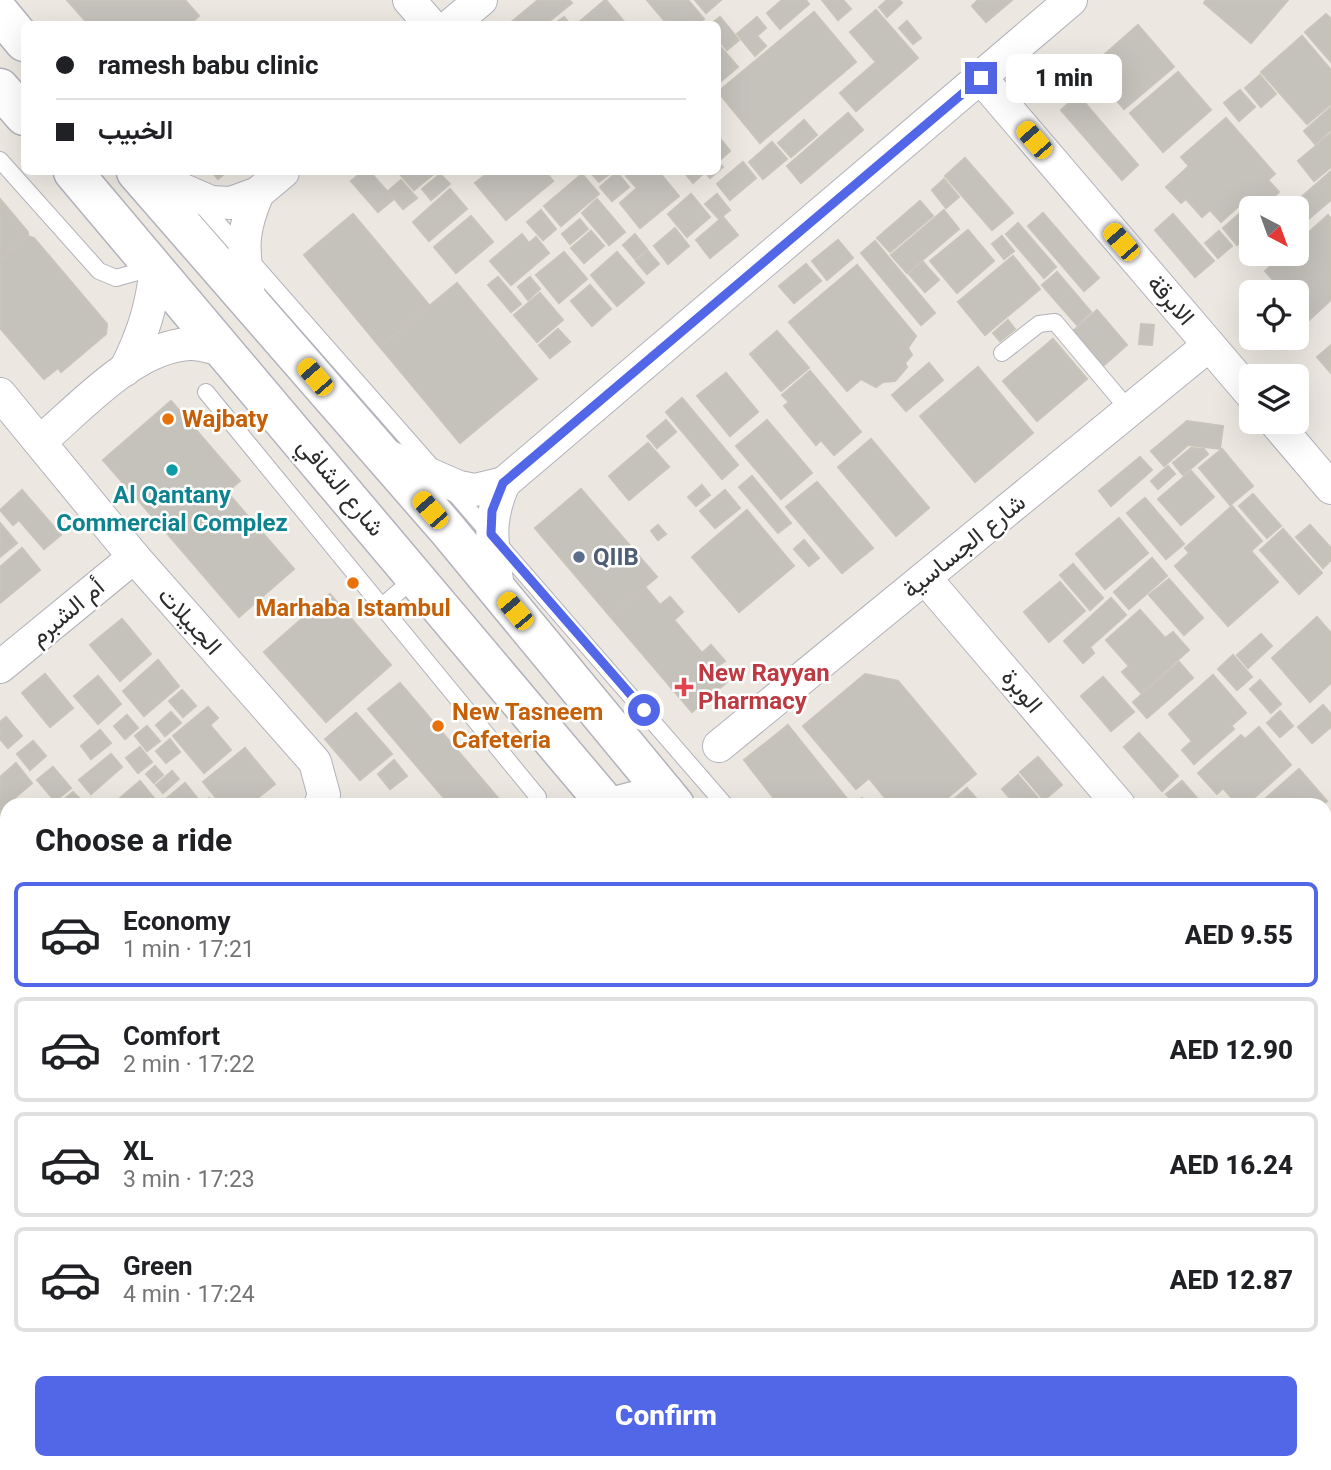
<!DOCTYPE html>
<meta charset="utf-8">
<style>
body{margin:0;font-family:Roboto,Vazirmatn,sans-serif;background:#f6f6f6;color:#202124;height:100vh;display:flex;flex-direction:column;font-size:26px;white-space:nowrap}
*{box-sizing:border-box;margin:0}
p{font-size:23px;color:#757577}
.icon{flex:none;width:38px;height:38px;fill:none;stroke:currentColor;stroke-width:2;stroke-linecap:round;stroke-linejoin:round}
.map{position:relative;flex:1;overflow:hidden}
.drawer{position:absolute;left:0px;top:798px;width:1332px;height:672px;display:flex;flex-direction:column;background:#fff;border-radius:21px 21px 0 0;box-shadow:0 7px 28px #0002}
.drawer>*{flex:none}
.guide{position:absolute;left:21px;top:21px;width:700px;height:154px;border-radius:10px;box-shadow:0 7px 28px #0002;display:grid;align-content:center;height:154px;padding:0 35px;background:#fff}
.needle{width:46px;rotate:139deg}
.tools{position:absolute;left:1239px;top:196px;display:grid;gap:14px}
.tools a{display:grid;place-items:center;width:70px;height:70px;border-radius:10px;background:#fff;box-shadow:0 7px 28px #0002;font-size:35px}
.end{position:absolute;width:32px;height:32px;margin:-16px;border:9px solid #5266e8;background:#fff;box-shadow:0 0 0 4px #fff}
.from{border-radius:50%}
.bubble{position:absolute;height:49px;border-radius:10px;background:#fff;box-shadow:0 7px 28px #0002;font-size:23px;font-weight:800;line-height:49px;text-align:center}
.car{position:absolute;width:21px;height:42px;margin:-21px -10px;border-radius:9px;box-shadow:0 0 5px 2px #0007;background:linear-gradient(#f5c518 24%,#345 0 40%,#f5c518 0 76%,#345 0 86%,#f5c518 0)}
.guide b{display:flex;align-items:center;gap:24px;height:66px;font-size:26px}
.guide b+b{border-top:2px solid #e0e0e0}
.guide i{width:18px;height:18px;background:#202124}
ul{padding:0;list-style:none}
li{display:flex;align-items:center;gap:21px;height:105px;margin:0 14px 10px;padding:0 21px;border:4px solid #e0e0e0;border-radius:10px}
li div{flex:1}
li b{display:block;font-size:26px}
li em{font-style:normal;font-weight:800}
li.current{border-color:#5266e8}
li>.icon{width:63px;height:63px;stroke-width:1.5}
h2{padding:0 35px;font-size:32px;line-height:84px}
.button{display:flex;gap:14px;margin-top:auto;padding:14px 35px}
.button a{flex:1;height:80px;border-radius:10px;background:#5266e8;color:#fff;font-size:28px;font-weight:800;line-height:80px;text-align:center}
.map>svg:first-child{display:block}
.building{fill:#c5c2bc;stroke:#c8c4ba;stroke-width:2}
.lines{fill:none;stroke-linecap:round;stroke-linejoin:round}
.service-casing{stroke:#b1b2bb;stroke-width:18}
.minor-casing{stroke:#b1b2bb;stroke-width:34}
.tertiary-casing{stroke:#b1b2bb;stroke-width:41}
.secondary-casing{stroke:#b1b2bb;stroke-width:41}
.service{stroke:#fff;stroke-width:16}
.minor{stroke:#fff;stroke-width:32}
.tertiary{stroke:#fff;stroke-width:38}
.secondary{stroke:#fff;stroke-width:38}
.route{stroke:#5266e8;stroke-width:9}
.food-dot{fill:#e8710a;stroke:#fff;stroke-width:2.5}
.culture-dot{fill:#0f9aa8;stroke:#fff;stroke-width:2.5}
.service-dot{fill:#5c6f8a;stroke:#fff;stroke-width:2.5}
.health-dot{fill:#e0444e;stroke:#fff;stroke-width:2.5}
.labels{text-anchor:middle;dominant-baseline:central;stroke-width:5;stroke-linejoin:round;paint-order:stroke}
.street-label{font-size:24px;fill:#2c2c2c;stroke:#fff}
.food-label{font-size:24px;font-weight:bold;fill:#c56008;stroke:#fff;text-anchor:start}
.culture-label{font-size:24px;font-weight:bold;fill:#0d838f;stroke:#fff}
.service-label{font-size:24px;font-weight:bold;fill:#4e5e75;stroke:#fff;text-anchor:start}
.health-label{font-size:24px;font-weight:bold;fill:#be3a42;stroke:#fff;text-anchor:start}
</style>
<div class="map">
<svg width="1331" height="1470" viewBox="0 0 1331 1470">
<rect width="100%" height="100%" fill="#ece8e1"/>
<!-- building -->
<g class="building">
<polygon points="67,0 185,0 199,16 190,24 88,24"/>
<polygon points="538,0 569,0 572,3 546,24 509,24"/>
<polygon points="606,0 626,24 578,23 605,0"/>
<polygon points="647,0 688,0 704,19 697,24 667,24"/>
<polygon points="695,0 721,0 706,13"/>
<polygon points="782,0 806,0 809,4 780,29 767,13"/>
<polygon points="822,0 843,0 851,9 838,20"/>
<polygon points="887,0 899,0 902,3 887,17 879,7"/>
<polygon points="978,0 1012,0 986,22 972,6"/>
<polygon points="1206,0 1288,0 1251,43 1204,3"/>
<polygon points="876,10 918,58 856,111 840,93 876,62 850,32"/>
<polygon points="814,12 856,62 760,143 718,92"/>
<polygon points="1326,14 1331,19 1331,62 1305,32"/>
<polygon points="564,17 570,24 554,24"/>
<polygon points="720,17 739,40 727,50 718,39 718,24 711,24"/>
<polygon points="757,17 766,28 757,36 766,46 755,56 737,34"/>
<polygon points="907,21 921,38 913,44 899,28"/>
<polygon points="1138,25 1174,67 1124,109 1089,68"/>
<polygon points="1302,36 1331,70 1331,104 1307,124 1261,72"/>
<polygon points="718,44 738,67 719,83 718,82"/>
<polygon points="1086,70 1098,85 1088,94 1075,79"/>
<polygon points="1178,72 1211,110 1163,152 1130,113"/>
<polygon points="1260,75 1276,94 1261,107 1245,88"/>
<polygon points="1240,90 1255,107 1239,121 1224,103"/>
<polygon points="1078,95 1138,165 1122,180 1061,110"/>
<polygon points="1331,107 1331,130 1315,144 1304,131"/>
<polygon points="848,113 863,130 801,183 787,166"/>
<polygon points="1226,118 1275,174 1268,180 1279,192 1262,208 1251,208 1251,213 1242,203 1221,222 1210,210 1202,217 1186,199 1181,203 1166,187 1189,166 1181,157"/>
<polygon points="804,120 817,135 791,157 778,143"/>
<polygon points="1331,133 1331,167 1314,181 1298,161"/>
<polygon points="718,136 730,151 718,162 723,167 710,178 705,172 693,183 684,172 718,172"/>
<polygon points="772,142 787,159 763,179 749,162"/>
<polygon points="965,158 1013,213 992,230 945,176"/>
<polygon points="743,162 756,178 730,200 717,184"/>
<polygon points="1331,171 1331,200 1305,222 1297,208 1291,206"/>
<polygon points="212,172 226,172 218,179"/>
<polygon points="362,172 370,172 394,199 378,212 351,181"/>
<polygon points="398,172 436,172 414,190"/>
<polygon points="489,172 546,172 553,181 506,220 475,183"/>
<polygon points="590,172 612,172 599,182"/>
<polygon points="617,172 629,187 612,201 600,187"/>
<polygon points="631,172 659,172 679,196 640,228 620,203 637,188 626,176"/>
<polygon points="440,174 450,184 431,200 422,189"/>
<polygon points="582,174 599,194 561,226 544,206"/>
<polygon points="944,179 959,197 946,208 932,190"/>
<polygon points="401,180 417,198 403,209 388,191"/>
<polygon points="450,189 467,209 429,241 413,222"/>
<polygon points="691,194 710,217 687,237 668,214"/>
<polygon points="717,194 730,210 719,219 705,204"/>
<polygon points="0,199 28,232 28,236 0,260"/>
<polygon points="597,199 625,232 609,245 582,213"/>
<polygon points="920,201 933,216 890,252 877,238"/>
<polygon points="541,210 556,229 543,240 527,222"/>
<polygon points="944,210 959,229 907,273 891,255"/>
<polygon points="1043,213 1099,278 1084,291 1028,226"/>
<polygon points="353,214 430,306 380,347 304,255"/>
<polygon points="1173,214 1214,261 1195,277 1155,230"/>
<polygon points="1239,214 1251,232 1237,245 1223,228"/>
<polygon points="1328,215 1331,219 1331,300 1309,320 1297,306 1297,292 1284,292 1265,271 1284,254 1297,254 1297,243"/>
<polygon points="471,216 493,242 456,273 434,247"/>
<polygon points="723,217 738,235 710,258 696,240"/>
<polygon points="580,219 588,229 570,244 562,234"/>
<polygon points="1018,223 1056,267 1044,278 1006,234"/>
<polygon points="675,228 689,246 668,264 654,246"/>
<polygon points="968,230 994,261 957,293 930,261"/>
<polygon points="591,231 604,246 584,263 571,248"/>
<polygon points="1219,231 1232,246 1218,258 1205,243"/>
<polygon points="522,234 529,243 536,237 549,253 511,285 490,261"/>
<polygon points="635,234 647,249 635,259 623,245"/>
<polygon points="28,236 34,238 107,324 106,334 61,372 58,368 44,379 0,328 0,260"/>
<polygon points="1002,236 1014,251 1004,259 992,244"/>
<polygon points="838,240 853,258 827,280 812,261"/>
<polygon points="875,241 935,313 921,325 861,253"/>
<polygon points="648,251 659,264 647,274 636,261"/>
<polygon points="564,252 587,279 559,303 536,275"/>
<polygon points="617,252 644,283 617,306 591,275"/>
<polygon points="1013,256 1040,289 985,335 958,302"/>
<polygon points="923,262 939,280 925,292 909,274"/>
<polygon points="806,264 821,281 794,303 779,286"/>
<polygon points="857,265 916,336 908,348 912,355 905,363 907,367 895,381 883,382 876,387 861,379 847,391 789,322"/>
<polygon points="1057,272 1091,312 1077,325 1042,285"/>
<polygon points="498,277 521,304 511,312 488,285"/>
<polygon points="530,277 540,289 528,300 518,287"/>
<polygon points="457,283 537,379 460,443 380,347"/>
<polygon points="590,285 611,309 592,326 571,301"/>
<polygon points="540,293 563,320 537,342 514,315"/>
<polygon points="1097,310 1127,345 1103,366 1073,331"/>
<polygon points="1297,313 1308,325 1297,335"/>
<polygon points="1008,320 1015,329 1000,341 993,333"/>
<polygon points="1141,324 1154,325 1152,345 1139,344"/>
<polygon points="558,329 570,342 550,358 539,345"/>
<polygon points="777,331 809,368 781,391 750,354"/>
<polygon points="1053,339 1087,379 1037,421 1003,381"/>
<polygon points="1331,345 1331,373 1317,357"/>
<polygon points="929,363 943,380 906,411 892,395"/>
<polygon points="978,367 1033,433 975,482 920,416"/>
<polygon points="810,371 861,432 834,455 821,440 816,445 784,406 789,402 782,395"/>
<polygon points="726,373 758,412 730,436 697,396"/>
<polygon points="682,398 738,465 722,479 666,412"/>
<polygon points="171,401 240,481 172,539 103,460"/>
<polygon points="666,420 676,432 657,448 647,436"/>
<polygon points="767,420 812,473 781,499 736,446"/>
<polygon points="1187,421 1223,426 1220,449 1188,445 1164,466 1151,451"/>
<polygon points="871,439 929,508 896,536 838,467"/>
<polygon points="648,443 669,467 629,500 609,476"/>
<polygon points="1191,448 1204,449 1208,454 1183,475 1173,463"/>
<polygon points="1222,449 1253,486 1230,505 1199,468"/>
<polygon points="1140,457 1152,470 1111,506 1099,491"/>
<polygon points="1168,466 1175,474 1158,489 1151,481"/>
<polygon points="1191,471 1214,497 1181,525 1158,499"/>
<polygon points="752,476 791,523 778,533 739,487"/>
<polygon points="817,482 873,548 842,573 786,507"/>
<polygon points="702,485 710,495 696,506 688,497"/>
<polygon points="581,489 657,577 610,616 535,528"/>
<polygon points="22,490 61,535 44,549 19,520 13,525 0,510"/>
<polygon points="725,490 740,508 715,528 700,511"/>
<polygon points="227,492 294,569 239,617 172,539"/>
<polygon points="1253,494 1281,526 1267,538 1239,506"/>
<polygon points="1145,498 1184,544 1166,559 1127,513"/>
<polygon points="1232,506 1262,541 1251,551 1278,582 1228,626 1175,566 1189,553 1185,548"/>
<polygon points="747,510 794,566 739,612 692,557"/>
<polygon points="1119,518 1148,553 1105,589 1076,554"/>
<polygon points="0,523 17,543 0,557"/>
<polygon points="658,525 666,534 658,540 651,531"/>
<polygon points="1310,525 1331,548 1331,560 1323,568 1296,537"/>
<polygon points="1283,529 1322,573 1299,594 1260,550"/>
<polygon points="804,540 819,558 809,566 794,549"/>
<polygon points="22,548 40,570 0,603 0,567"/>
<polygon points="1152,558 1167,576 1129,609 1114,592"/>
<polygon points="1073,564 1103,598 1090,610 1060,575"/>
<polygon points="1169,579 1203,618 1184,635 1149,595"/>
<polygon points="1060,582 1085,611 1049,642 1024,612"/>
<polygon points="645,587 660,605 670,597 683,612 674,620 702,653 711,645 725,661 715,668 727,682 692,712 610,616"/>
<polygon points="330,594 391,665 326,722 264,652"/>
<polygon points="1111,598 1126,615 1090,647 1094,653 1083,663 1064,641"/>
<polygon points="1140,610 1165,638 1173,632 1189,650 1141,693 1122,672 1129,666 1106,640"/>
<polygon points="1317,617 1331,633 1331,683 1310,702 1272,658"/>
<polygon points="122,619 151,654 120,681 90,645"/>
<polygon points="1261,634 1272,646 1248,668 1237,655"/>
<polygon points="1233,655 1252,677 1237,690 1218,669"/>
<polygon points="158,660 179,686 144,716 123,691"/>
<polygon points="1179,662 1193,678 1147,718 1133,702"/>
<polygon points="45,674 73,708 50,727 22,693"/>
<polygon points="865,674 898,681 976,774 939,805 891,805 869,778 856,789 803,726"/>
<polygon points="1213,675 1246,713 1231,726 1234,729 1194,764 1182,750 1192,741 1169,714"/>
<polygon points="98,676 121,704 98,724 74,696"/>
<polygon points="1103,677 1134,712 1111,731 1081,696"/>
<polygon points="1260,680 1281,704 1271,713 1250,689"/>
<polygon points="400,683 504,805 450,805 368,709"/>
<polygon points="182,690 196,706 183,717 169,701"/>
<polygon points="1323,705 1331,714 1331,727 1312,743 1298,727"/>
<polygon points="208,707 218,718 210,725 231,750 204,773 173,736"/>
<polygon points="1280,711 1293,726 1280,737 1267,723"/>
<polygon points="171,712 181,723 165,736 156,725"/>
<polygon points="356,713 392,754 360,780 325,739"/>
<polygon points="127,715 138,728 125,739 114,726"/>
<polygon points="6,717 22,736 8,748 0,739 0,722"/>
<polygon points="788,725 852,805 779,805 744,760"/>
<polygon points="147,726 160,741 147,751 135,736"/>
<polygon points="1259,727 1291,765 1246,805 1238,805 1223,788 1217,794 1198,773 1241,735 1245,739"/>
<polygon points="100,730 111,743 91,759 81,746"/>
<polygon points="1139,733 1178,776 1162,791 1124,747"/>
<polygon points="170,739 180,752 166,763 156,751"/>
<polygon points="33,741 46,756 30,770 17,754"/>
<polygon points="140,747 152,762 138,773 126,758"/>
<polygon points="245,748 275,784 249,805 244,798 235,805 222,805 203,782"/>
<polygon points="111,754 122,767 91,794 79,780"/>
<polygon points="1038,757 1062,785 1044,800 1020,772"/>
<polygon points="394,760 407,776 390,789 378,774"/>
<polygon points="16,763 32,783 3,808 6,811 0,816 0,777"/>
<polygon points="155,766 163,775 154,783 146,774"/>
<polygon points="53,767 71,788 55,801 37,780"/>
<polygon points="1299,769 1327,801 1322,805 1258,805"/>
<polygon points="172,771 179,779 163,793 156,785"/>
<polygon points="1018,775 1044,805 1016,805 1002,789"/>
<polygon points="140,781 157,802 154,805 112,805"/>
<polygon points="1182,781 1203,805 1176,805 1166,794"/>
<polygon points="185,783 198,799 191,805 159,805"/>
<polygon points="967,788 982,805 947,805"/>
<polygon points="73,792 82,801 77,805 57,805"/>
<polygon points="209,798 215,805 201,805"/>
<polygon points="862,798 867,805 853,805"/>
<polygon points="1331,825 1331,889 1325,894 1325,831"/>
<polygon points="5,890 7,906 0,912 0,894"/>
<polygon points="1331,896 1331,924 1325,930 1325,901"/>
<polygon points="7,914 7,931 0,922"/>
<polygon points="0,928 7,937 5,1015 0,1010"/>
<polygon points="1331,935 1331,955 1325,948 1325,940"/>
<polygon points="1325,953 1331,961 1331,976 1325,982"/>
<polygon points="7,1148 7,1172 0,1164 0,1154"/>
<polygon points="7,1193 7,1221 0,1214 0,1200"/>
<polygon points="1325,1202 1331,1209 1331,1246 1325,1251"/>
<polygon points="0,1237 7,1246 7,1273 0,1279"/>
<polygon points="1325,1277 1331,1285 1331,1296 1325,1301"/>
<polygon points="1331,1309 1331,1324 1325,1316"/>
<polygon points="1325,1363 1331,1370 1331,1417 1325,1423"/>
<polygon points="1331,1451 1331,1470 1318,1470 1314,1465 1325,1463 1325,1456"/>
<polygon points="175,1463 202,1463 195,1470 181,1470"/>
<polygon points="1018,1463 1071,1463 1077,1470 1024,1470"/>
</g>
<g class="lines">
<defs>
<g id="service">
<polyline points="0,160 99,271 116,278 155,267"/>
<polyline points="200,203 432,467"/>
<polyline points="1002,353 1039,324 1055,322 1129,410"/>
<polyline points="206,392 538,797"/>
<polyline points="451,489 725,805"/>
<polyline points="382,606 416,577"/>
<polyline points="551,1463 564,1470"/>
<polyline points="711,1470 716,1463"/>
</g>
<g id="minor">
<polyline points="409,0 430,24"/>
<polyline points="452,24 481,0"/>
<polyline points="981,78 1251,394"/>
<path d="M142,172L211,202L231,203L258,193C237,242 246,252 249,302"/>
<polyline points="258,193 283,172"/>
<path d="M125,370C143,335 152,306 156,267"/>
<polyline points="0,394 134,557 315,762 324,795 320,805"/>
<polyline points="1275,422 1331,488"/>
<path d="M41,441C82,406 134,347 189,344C201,343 215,349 227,351"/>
<polyline points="383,454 459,487 475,490 504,483"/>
<polyline points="925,578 1119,805"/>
<path d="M498,591C494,546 485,526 504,483L1071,0"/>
<polyline points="0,667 134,557"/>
<polyline points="719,746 1209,345"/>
<polyline points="1325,1046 1331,1054"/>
<polyline points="0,1089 7,1083"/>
<polyline points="1119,1463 1125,1470"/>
<polyline points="238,1470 246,1463"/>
</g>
<g id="tertiary">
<polyline points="619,805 665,793"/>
<polyline points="0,1322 7,1316"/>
<polyline points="0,1370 7,1364"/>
</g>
<g id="secondary">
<polyline points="0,13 24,42"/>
<polyline points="0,88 24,116"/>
<polyline points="73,172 607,805"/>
<polyline points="136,172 447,529 675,805"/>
<polyline points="1180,1463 1186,1470"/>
<polyline points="1233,1463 1239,1470"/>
</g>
</defs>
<!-- service casing -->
<use href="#service" class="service-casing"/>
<!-- minor casing -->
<use href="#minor" class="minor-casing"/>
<!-- tertiary casing -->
<use href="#tertiary" class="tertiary-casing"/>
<!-- secondary casing -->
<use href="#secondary" class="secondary-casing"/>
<!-- service -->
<use href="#service" class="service"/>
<!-- minor -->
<use href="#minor" class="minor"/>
<!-- tertiary -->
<use href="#tertiary" class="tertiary"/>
<!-- secondary -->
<use href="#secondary" class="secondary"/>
</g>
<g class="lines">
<!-- route -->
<polyline class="route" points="644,710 491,534 492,511 503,483 981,78"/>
</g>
<!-- markers -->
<g class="food-dot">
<circle cx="168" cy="419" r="7"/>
<circle cx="353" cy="583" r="7"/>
<circle cx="438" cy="726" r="7"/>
</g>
<circle class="culture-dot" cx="172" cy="470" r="7"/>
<circle class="service-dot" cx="579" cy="557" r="7"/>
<path class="health-dot" d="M680.5 676.5h7v7h7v7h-7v7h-7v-7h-7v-7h7z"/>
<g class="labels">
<!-- street labels -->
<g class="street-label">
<text transform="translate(1171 300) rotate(49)">الابرقة</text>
<text transform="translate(341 487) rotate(50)">شارع الشافي</text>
<text transform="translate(964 546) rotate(-39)">شارع الجساسية</text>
<text transform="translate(67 612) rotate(-40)">أم الشبرم</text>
<text transform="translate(190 621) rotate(48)">الجبيلات</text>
<text transform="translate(1022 691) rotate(50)">الوبرة</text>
</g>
<!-- food labels -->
<g class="food-label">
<text x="182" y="419">Wajbaty</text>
<text x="353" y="608" text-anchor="middle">Marhaba Istambul</text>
<text x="452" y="712">New Tasneem<tspan x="452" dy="28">Cafeteria</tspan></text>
</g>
<!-- culture labels -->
<g class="culture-label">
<text x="172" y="495">Al Qantany<tspan x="172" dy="28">Commercial Complez</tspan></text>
</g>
<!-- service labels -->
<g class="service-label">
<text x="593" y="557">QIIB</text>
</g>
<!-- health labels -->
<g class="health-label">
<text x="698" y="673">New Rayyan<tspan x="698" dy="28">Pharmacy</tspan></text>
</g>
</g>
</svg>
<div class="tools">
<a><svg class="needle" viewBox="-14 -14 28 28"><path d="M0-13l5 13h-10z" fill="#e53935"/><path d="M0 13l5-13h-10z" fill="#757577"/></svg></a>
<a><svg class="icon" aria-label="locate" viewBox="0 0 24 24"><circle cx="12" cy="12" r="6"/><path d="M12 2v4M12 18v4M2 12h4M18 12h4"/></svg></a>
<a><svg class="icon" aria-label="layers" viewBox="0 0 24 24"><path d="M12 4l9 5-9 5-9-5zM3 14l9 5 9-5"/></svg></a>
</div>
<i class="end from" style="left:644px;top:710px"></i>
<i class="end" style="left:981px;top:78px"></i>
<div class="bubble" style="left:1006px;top:54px;width:116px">1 min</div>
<i class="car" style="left:1034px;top:140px;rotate:319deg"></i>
<i class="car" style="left:1121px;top:242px;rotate:319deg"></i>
<i class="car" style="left:315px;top:377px;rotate:319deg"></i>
<i class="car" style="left:430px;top:510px;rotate:319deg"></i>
<i class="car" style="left:515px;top:611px;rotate:320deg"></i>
<div class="guide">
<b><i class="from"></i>ramesh babu clinic</b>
<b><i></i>الخبيب</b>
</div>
<section class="drawer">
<h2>Choose a ride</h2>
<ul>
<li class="current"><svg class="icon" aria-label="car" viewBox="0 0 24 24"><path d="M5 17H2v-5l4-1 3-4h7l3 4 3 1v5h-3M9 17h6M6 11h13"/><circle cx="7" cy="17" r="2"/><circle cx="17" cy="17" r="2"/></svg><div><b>Economy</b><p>1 min · 17:21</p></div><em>AED 9.55</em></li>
<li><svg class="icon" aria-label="car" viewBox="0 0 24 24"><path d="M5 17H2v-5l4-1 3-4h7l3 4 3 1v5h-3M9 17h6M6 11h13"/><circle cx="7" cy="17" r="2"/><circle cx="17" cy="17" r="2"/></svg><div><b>Comfort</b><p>2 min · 17:22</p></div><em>AED 12.90</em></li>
<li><svg class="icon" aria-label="car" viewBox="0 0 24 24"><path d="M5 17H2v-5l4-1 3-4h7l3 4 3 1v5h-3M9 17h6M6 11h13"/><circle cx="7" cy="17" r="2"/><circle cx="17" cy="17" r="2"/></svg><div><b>XL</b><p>3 min · 17:23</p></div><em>AED 16.24</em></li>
<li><svg class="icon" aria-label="car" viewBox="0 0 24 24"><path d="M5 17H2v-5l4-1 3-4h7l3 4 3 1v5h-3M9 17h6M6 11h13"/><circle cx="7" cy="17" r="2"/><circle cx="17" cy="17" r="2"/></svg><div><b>Green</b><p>4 min · 17:24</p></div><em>AED 12.87</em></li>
</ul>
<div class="button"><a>Confirm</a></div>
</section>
</div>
